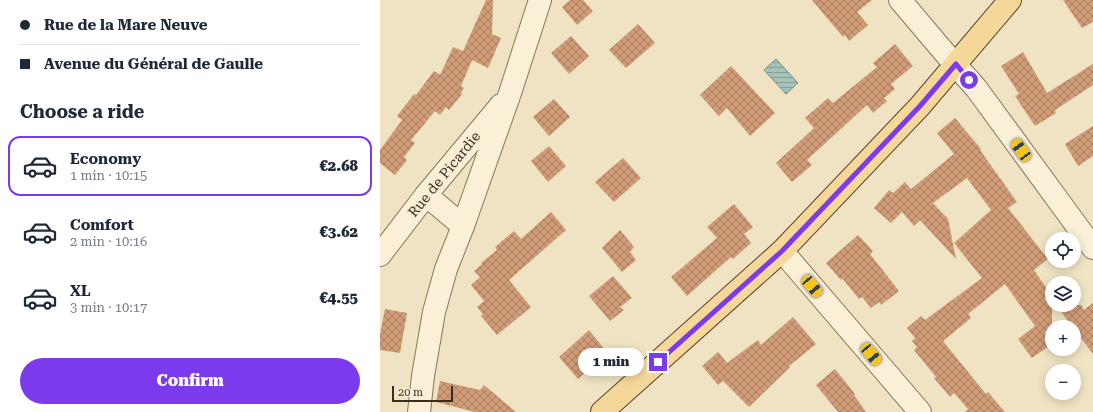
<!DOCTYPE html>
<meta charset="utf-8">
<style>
body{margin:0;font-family:"Roboto Serif",serif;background:#f2f2f3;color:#1f2937;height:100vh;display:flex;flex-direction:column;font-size:15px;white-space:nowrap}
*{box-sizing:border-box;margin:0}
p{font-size:13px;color:#747a83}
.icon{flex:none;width:22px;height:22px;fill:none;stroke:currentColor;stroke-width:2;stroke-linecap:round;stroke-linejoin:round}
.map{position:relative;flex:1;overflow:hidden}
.details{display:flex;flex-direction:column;background:#fff;width:380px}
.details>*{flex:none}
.banner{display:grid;align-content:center;height:88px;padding:0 20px;background:#fff}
.buttons{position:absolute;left:665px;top:232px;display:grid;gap:8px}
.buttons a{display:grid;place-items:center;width:36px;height:36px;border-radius:50%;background:#fff;box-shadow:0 2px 10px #0003;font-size:20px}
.scale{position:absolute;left:12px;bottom:10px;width:61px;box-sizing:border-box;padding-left:4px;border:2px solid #3b2c1e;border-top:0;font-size:11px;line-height:14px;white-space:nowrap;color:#3b2c1e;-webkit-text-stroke:3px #f7edd3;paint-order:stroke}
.end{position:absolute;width:18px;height:18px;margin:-9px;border:5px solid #7c3aed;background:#fff;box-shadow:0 0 0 2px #fff}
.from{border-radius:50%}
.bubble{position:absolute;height:28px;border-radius:14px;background:#fff;box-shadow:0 2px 10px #0003;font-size:13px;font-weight:800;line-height:28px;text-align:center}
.car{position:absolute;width:12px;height:24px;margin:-12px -6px;border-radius:5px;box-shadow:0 0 3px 1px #0007;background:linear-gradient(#f5c518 24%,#345 0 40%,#f5c518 0 76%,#345 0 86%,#f5c518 0)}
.banner b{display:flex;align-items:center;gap:14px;height:38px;font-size:15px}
.banner b+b{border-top:1px solid #e0e1e3}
.banner i{width:10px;height:10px;background:#1f2937}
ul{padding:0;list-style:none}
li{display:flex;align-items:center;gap:12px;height:60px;margin:0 8px 6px;padding:0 12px;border:2px solid transparent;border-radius:12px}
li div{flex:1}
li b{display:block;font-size:15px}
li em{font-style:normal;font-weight:800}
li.active{border-color:#7c3aed}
li>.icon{width:36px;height:36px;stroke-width:1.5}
h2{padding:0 20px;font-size:18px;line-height:48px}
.button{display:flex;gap:8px;margin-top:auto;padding:8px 20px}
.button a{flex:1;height:46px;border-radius:24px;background:#7c3aed;color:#fff;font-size:16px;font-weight:800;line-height:46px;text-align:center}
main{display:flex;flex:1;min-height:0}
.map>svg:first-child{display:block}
.water{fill:url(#water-rules);stroke:#6b9288}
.building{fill:url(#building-cross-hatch)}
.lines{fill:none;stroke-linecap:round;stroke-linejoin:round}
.minor-casing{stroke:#8b7459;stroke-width:24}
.major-casing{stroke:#59422d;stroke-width:24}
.minor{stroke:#faf0d7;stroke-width:22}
.major{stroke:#f5d899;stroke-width:22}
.route{stroke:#7c3aed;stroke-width:5}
.labels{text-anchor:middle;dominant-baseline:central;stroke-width:3.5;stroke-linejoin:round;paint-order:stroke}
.street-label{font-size:14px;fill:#3b2c1e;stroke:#f7edd3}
</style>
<main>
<section class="details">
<div class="banner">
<b><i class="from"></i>Rue de la Mare Neuve</b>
<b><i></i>Avenue du Général de Gaulle</b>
</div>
<h2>Choose a ride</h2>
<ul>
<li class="active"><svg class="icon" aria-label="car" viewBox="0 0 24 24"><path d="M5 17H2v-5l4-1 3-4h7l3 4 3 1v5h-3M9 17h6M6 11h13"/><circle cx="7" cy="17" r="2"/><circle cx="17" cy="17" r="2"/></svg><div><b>Economy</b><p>1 min · 10:15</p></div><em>€2.68</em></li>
<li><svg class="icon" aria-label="car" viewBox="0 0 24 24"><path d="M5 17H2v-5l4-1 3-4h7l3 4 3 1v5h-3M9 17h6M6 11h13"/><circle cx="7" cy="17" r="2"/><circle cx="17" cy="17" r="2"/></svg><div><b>Comfort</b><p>2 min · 10:16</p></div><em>€3.62</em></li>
<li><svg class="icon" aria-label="car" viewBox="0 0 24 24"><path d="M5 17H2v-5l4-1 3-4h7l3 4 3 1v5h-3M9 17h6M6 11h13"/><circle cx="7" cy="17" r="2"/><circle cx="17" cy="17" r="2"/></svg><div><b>XL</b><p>3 min · 10:17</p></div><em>€4.55</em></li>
</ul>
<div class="button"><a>Confirm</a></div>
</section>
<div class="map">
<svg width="713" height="412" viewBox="0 0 713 412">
<defs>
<pattern id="water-rules" width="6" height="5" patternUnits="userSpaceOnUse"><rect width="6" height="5" fill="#a5c3ba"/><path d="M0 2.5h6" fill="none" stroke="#889f97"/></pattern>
<pattern id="building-cross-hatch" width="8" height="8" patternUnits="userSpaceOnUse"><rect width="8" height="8" fill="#d09c77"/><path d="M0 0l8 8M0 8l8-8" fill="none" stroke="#aa7f61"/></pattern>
</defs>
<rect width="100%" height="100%" fill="#f0e3c3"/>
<!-- water -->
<polygon class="water" points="396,59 418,83 406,94 384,70"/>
<!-- building -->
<g class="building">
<polygon points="106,0 113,0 112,34 121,38 108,68 92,60 81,86 84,88 81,93 82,94 69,110 66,107 60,115 55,111 31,140 35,143 24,157 27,160 15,175 0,163 0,150 22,120 17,116 34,94 36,95 54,71 60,75 73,47 83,51"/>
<polygon points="190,0 203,0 213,11 197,25 182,7"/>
<polygon points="432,0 492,0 477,12 488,25 469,41 465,35 463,37"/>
<polygon points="683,0 713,0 713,22 702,28"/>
<polygon points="258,24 275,43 246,68 229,50"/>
<polygon points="191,36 209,56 189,74 171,53"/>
<polygon points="515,44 533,66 511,84 515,89 504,98 507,101 493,113 487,105 427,160 432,165 412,182 396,163 434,128 425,118 448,98 453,103 497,67 493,63"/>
<polygon points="643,52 667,93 713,64 713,85 675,110 676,113 655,126 635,96 639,94 621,66"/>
<polygon points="351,66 395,113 370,136 347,108 339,116 320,95"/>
<polygon points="174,99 190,117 169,136 153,117"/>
<polygon points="575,118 601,149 600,150 637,202 628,208 668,259 654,270 672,296 672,350 669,346 652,358 638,339 655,326 625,284 588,314 591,318 563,341 606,394 608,392 625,412 585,412 588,409 574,393 570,397 554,378 556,377 534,350 537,347 532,341 535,338 527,328 541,316 545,320 602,278 574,243 611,210 587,178 553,203 568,219 576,259 540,220 534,226 522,212 511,223 494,208 509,190 513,193 525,182 531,189 574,154 557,133"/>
<polygon points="713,126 713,156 698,166 685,144"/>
<polygon points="169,146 186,166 168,182 151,161"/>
<polygon points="243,158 261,178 234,202 215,182"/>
<polygon points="354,204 373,227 364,234 371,243 353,259 351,257 307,296 291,277 337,238 327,227"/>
<polygon points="171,212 186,230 129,280 151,307 117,335 101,316 103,314 97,307 104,301 91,285 100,277 94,271 102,264 101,263 117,250 115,247 134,231 141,239"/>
<polygon points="240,230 254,247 250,252 256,260 242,272 222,248"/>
<polygon points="478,235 493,251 490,254 519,291 501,305 499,302 491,308 482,297 479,299 462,278 461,280 446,263"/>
<polygon points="233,276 252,298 240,307 244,310 230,321 209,296"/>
<polygon points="713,303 713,354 694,329 694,327 693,327 676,305 701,305 704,310"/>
<polygon points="5,309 27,313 20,353 0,350 0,334"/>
<polygon points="413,317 436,344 409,366 410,367 369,407 343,381 338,385 322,366 338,352 347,363 378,340 381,345"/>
<polygon points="209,330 230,356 213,371 210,368 198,379 179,357"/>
<polygon points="455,369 475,394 474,395 486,412 458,412 436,385"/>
<polygon points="60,381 100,390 104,385 136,412 95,412 56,402"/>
</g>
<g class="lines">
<defs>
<g id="minor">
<polyline points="520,0 564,52 596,88 713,248"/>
<polyline points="46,195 83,226"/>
<polyline points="402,251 540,412"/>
<polyline points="0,255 46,195 121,105"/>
<polyline points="39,412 43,376 54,312 66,269 83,226 130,93 160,0"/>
</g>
<polyline id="major" points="222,412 402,251 540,106 630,0"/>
</defs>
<!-- minor casing -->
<use href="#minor" class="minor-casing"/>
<!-- major casing -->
<use href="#major" class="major-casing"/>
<!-- minor -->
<use href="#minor" class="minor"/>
<!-- major -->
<use href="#major" class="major"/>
</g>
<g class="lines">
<!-- route -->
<polyline class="route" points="278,362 402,251 540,106 576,64 589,80"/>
</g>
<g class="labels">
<!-- street labels -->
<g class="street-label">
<text transform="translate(64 174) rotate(-51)">Rue de Picardie</text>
</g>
</g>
</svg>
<div class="buttons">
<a><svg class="icon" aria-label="locate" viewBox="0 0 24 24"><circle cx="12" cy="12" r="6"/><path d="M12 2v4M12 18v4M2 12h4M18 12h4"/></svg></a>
<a><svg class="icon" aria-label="layers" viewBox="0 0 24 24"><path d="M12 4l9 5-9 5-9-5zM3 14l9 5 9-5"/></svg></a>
<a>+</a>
<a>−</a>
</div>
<div class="scale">20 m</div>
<i class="end from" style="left:589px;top:80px"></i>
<i class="end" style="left:278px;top:362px"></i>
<div class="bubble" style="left:198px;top:348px;width:66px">1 min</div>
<i class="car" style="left:641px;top:150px;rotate:324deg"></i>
<i class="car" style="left:432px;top:286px;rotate:140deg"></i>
<i class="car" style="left:491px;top:354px;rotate:140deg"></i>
</div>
</main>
